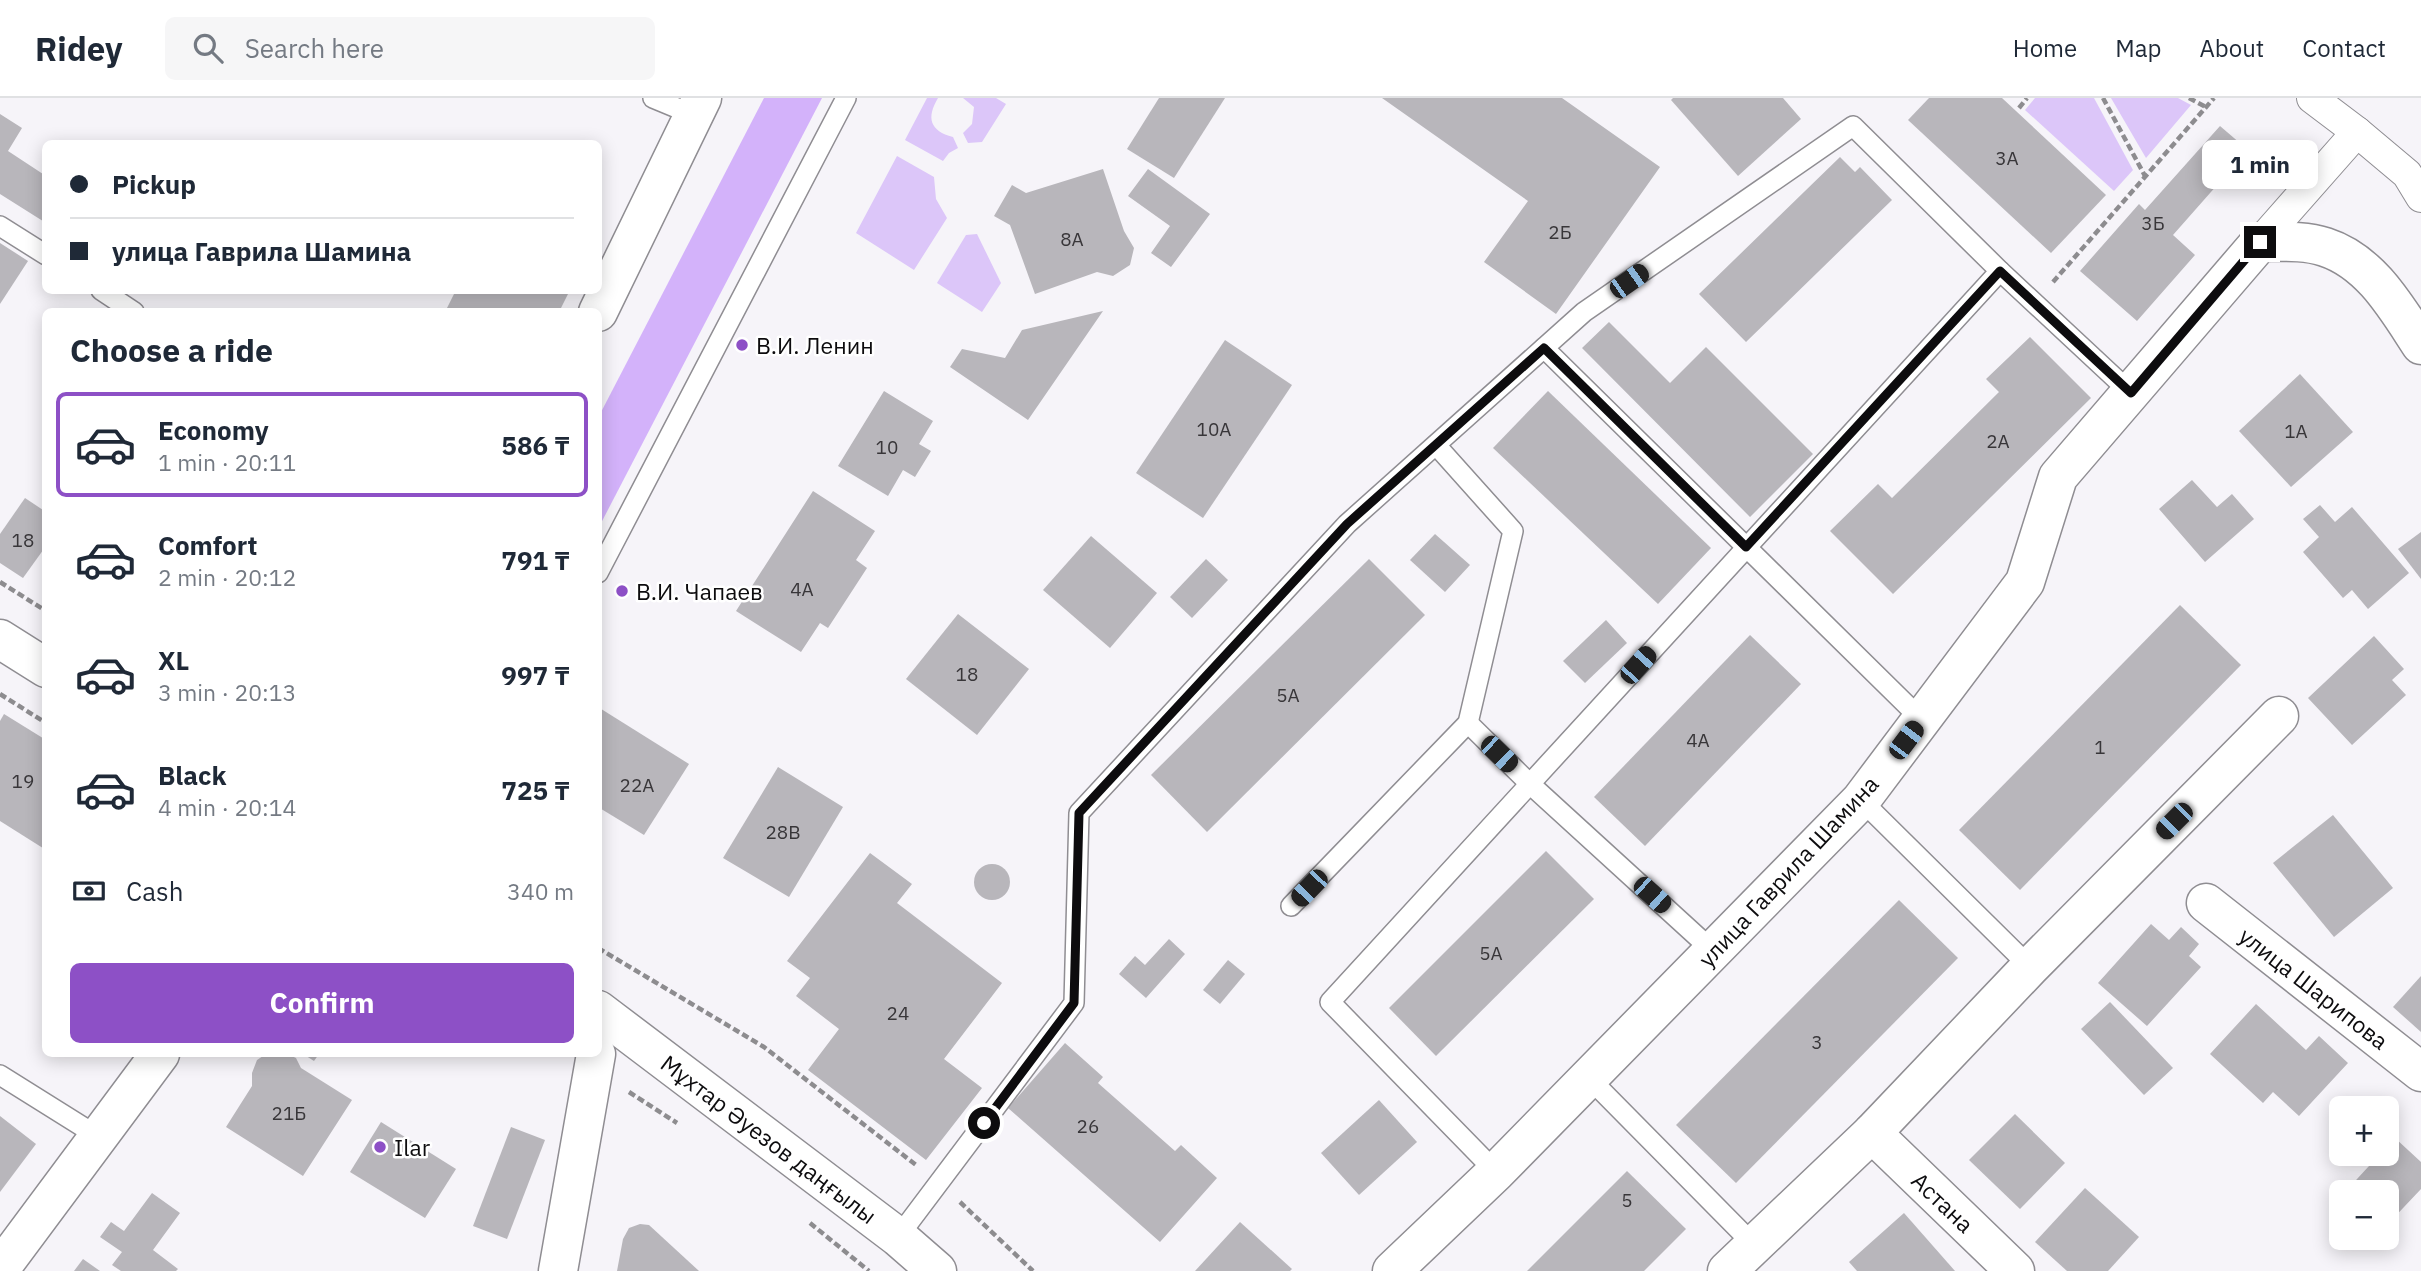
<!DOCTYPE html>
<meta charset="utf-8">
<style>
body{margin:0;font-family:"IBM Plex Sans",sans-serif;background:#f6f6f7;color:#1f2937;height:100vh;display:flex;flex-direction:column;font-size:26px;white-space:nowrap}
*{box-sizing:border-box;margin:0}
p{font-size:23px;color:#747a83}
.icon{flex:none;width:38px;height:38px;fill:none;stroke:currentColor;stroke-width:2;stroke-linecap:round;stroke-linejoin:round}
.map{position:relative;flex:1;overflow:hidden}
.sheet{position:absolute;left:42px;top:210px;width:560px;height:749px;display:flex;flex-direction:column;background:#fff;border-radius:10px;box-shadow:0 4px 18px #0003}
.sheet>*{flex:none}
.hud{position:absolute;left:42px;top:42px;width:560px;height:154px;border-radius:10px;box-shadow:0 4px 18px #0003;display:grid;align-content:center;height:154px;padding:0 28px;background:#fff}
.buttons{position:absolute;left:2329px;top:998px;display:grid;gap:14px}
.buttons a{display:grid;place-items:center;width:70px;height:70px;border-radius:10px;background:#fff;box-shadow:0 4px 18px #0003;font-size:35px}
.end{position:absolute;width:32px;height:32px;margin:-16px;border:9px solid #0d0c0e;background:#fff;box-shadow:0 0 0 4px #fff}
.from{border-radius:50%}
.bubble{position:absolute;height:49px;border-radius:10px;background:#fff;box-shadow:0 4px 18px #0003;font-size:23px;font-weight:800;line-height:49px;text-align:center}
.car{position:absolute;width:21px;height:42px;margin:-21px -10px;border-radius:9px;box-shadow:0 0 5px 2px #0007;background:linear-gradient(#222 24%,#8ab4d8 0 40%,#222 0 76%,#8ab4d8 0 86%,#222 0)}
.hud b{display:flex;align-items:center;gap:24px;height:66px;font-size:26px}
.hud b+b{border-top:2px solid #e0e1e3}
.hud i{width:18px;height:18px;background:#1f2937}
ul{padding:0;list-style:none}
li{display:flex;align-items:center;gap:21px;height:105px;margin:0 14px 10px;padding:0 14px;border:4px solid transparent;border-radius:10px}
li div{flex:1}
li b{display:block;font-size:26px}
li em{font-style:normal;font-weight:800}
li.current{border-color:#8d50c6}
li>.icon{width:63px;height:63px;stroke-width:1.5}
h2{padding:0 28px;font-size:32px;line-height:84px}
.pay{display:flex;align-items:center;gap:18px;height:77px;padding:0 28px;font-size:26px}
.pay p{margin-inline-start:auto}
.cta{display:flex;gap:14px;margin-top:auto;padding:14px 28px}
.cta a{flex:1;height:80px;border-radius:10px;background:#8d50c6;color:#fff;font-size:28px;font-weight:800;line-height:80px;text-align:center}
header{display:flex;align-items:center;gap:42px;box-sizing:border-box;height:98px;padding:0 35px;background:#fff;border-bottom:2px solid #e0e1e3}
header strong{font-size:33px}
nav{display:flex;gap:38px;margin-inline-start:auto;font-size:24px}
.search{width:490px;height:63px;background:#f6f6f7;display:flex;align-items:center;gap:18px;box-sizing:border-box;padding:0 24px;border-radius:10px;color:#747a83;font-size:26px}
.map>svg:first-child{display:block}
.green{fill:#dcc6f9}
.forest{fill:#d3b2fa}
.building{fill:#b8b6bb}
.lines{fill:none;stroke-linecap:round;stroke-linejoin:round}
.service-casing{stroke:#8f8d92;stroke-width:22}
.pedestrian-casing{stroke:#8f8d92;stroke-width:32}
.minor-casing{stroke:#8f8d92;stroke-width:41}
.primary-casing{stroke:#8f8d92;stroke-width:41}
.path{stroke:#8d8c8f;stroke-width:4.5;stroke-dasharray:7 3.5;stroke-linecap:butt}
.service{stroke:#fff;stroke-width:19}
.pedestrian{stroke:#fff;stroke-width:30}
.minor{stroke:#fff;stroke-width:38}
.primary{stroke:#fff;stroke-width:38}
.route{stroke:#0d0c0e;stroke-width:9}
.poi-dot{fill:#8d50c6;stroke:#fff;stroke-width:2.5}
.labels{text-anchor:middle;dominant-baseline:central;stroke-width:5;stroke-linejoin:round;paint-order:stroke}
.number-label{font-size:19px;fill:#383639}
.poi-label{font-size:23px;fill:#0d0c0e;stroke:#fff;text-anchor:start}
.street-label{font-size:23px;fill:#0d0c0e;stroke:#fff}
</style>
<header>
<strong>Ridey</strong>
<div class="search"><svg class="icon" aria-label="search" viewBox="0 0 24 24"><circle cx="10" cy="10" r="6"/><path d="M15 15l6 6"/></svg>Search here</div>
<nav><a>Home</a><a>Map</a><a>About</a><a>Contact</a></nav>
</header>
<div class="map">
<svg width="2421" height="1173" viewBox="0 0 2421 1173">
<rect width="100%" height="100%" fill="#f6f4f9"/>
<!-- green -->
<g class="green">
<path d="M927,0H938C926,20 930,33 953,39L958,50L949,55L943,63L905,42Z"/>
<polygon points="963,0 996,0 1006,6 982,44 968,45 963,35 972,26 974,9"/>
<polygon points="2035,0 2094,0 2133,72 2114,93 2025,12"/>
<polygon points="2111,0 2178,0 2191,7 2146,60"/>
<polygon points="897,58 934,79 936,101 947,120 914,172 856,135"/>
<polygon points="977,136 1001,185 982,214 937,185 966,137"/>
</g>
<!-- forest -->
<polygon class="forest" points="764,0 822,0 599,429 599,318"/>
<!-- building -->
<g class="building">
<polygon points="1159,0 1225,0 1174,80 1127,51"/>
<polygon points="1382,0 1562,0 1660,69 1556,216 1484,164 1528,103"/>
<polygon points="1673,0 1783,0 1801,21 1738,78 1671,2"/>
<polygon points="1929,0 2002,0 2106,97 2051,155 1908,22"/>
<polygon points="0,16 22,30 8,53 46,78 46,125 0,96"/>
<polygon points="2220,28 2248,52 2173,137 2195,157 2137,223 2080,173 2139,106 2145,112"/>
<polygon points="1840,59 1855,74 1860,69 1892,102 1746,244 1699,196"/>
<polygon points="1103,71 1124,133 1134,150 1130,167 1113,178 1097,174 1035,196 1010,127 994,118 1012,87 1026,95"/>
<polygon points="1148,71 1210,116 1171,169 1151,155 1170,128 1128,98"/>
<polygon points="0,145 28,163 0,206"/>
<polygon points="456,192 570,192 559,214 445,214"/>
<polygon points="1103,213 1028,322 950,269 962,251 1005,260 1022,232"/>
<polygon points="1609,224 1670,285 1706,249 1813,356 1750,419 1582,250"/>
<polygon points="2030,239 2091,300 1893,496 1830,433 1878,386 1892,400 1999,294 1986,281"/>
<polygon points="1225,242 1292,287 1203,420 1136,375"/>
<polygon points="2300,276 2353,334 2291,389 2239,333"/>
<polygon points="884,293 933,323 919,346 931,353 915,379 903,372 888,398 838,368"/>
<polygon points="1548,293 1711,450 1658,506 1493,350"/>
<polygon points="2192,382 2217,409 2232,396 2254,421 2205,464 2159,411"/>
<polygon points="813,393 875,433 856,462 867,470 828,530 820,525 801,554 736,513"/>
<polygon points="25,400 46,414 46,448 23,480 0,465 0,436"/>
<polygon points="2320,407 2335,424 2352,409 2409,475 2368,511 2352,492 2343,500 2303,454 2319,439 2303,421"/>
<polygon points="2421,434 2421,481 2398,451"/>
<polygon points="1435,436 1470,467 1445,494 1410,462"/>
<polygon points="1091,438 1157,495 1110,550 1043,492"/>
<polygon points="1206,461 1228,482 1192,520 1170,499"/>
<polygon points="1369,461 1425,517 1207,734 1151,677"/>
<polygon points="2180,507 2241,567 2020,792 1959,732"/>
<polygon points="958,516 1029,571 977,637 906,581"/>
<polygon points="1606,522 1627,545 1585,585 1563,563"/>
<polygon points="1750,537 1801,586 1645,748 1594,699"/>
<polygon points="2374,538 2404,571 2392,582 2406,597 2352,647 2308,600"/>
<polygon points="598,609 689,666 644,737 598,709"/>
<polygon points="4,616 46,642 46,752 0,723 0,623"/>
<polygon points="778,669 843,709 789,799 723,760"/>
<polygon points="2333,717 2393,790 2334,839 2273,765"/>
<polygon points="1546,753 1594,801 1436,958 1389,910"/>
<polygon points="870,755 912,786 897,805 1002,885 944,961 982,990 926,1062 808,972 839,931 796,898 810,880 787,863"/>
<circle cx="992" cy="784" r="18"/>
<polygon points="1899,802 1958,860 1736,1085 1676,1027"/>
<polygon points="2151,826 2169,842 2181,829 2199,846 2189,858 2201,869 2147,928 2098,885"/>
<polygon points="1169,841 1185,856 1146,900 1119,876 1135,858 1145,867"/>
<polygon points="1228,862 1245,876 1220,906 1203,892"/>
<polygon points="2421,878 2421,934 2393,909"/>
<polygon points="2110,904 2173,970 2144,997 2081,931"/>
<polygon points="2256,906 2306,952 2319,938 2348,965 2299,1018 2273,994 2263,1005 2210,956"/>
<polygon points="1065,945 1103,979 1098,985 1175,1053 1181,1047 1217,1080 1160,1144 1008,1010"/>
<polygon points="266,956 287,956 296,960 301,970 352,1002 303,1078 226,1029 252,988 252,975 257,962"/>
<polygon points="303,956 319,956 314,963"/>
<polygon points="1379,1002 1417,1044 1359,1097 1321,1055"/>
<polygon points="2015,1016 2065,1065 2020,1111 1969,1062"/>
<polygon points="0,1018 36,1046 0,1094"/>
<polygon points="381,1024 456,1071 425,1120 350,1074"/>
<polygon points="511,1029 545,1042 507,1141 473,1128"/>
<polygon points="2395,1040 2421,1064 2421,1091 2387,1127 2387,1094 2345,1094 2381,1055 2387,1055 2387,1048"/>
<polygon points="1627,1073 1686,1131 1644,1173 1527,1173"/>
<polygon points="2085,1090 2139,1139 2108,1173 2067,1173 2035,1144"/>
<polygon points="152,1095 180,1115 153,1152 178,1171 176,1173 121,1173 112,1167 122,1154 100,1139 111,1124 124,1133"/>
<polygon points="2342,1097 2342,1118 2331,1108"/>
<polygon points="1904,1115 1955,1173 1857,1173 1849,1164"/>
<polygon points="1240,1124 1292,1171 1290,1173 1195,1173"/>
<polygon points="640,1126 649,1127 699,1173 617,1173 623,1141 629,1130"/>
<polygon points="83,1161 100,1173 74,1173"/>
</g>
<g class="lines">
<defs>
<g id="service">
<polyline points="653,0 694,17"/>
<polyline points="0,128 46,157"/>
<polyline points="2000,173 2131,295"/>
<polyline points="101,192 134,214"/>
<polyline points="1544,250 1922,622"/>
<polyline points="598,475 846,0"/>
<polyline points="1468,625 1530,686 1713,853"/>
<polyline points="1861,702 2030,869"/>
<polyline points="1291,808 1468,625 1513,433 1436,347"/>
<polyline points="0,977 99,1039"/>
<polyline points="1589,980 1755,1148"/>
<polyline points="898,1139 1074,905 1079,715 1347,426 1584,214 1853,28 2000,173 1330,904 1496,1074"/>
</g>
<g id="pedestrian">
<polyline points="2312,0 2357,34 2407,76 2421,99"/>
<polyline points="2260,144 2357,34"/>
</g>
<g id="minor">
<polyline points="598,214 702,0"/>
<polyline points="2206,805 2421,974"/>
<polyline points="1872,1035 2015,1173"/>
<polyline points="0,1171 160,956"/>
<polyline points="558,1173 596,956"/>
<path d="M1392,1173L1496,1074L1861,702L2025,484L2058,379L2260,144C2281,144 2304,142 2325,149C2371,164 2396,209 2421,247"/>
<polyline points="1727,1173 1872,1035 2030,869 2279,618"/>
</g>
<g id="primary">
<polyline points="0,541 46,570"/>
<polyline points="598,912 898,1139 937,1173"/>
</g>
</defs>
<!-- service casing -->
<use href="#service" class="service-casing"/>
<!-- pedestrian casing -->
<use href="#pedestrian" class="pedestrian-casing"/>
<!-- minor casing -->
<use href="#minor" class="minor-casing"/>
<!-- primary casing -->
<use href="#primary" class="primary-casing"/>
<!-- path -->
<g class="path">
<polyline points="2103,0 2145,78"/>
<polyline points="2189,0 2206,9"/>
<polyline points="2019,10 2027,0"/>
<polyline points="2053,184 2214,0"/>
<polyline points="0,484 46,513"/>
<polyline points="0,596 46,625"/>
<polyline points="598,850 764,949 916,1067"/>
<polyline points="629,994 677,1025"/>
<polyline points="960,1104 1033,1173"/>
<polyline points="810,1125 869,1173"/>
</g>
<!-- service -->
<use href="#service" class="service"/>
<!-- pedestrian -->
<use href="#pedestrian" class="pedestrian"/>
<!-- minor -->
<use href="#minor" class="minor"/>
<!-- primary -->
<use href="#primary" class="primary"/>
</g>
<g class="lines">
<!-- route -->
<polyline class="route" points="984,1025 1074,905 1079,715 1347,426 1544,250 1746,449 2000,173 2131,295 2260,144"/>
</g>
<!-- markers -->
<g class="poi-dot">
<circle cx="742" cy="247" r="7"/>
<circle cx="622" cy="493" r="7"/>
<circle cx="380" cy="1049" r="7"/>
</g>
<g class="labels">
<!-- number labels -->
<g class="number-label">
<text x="2007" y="60">3А</text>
<text x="2153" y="125">3Б</text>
<text x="1560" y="134">2Б</text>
<text x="1072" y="141">8А</text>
<text x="1214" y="331">10А</text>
<text x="2296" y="333">1А</text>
<text x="1998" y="343">2А</text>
<text x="887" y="349">10</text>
<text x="23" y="442">18</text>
<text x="802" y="491">4А</text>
<text x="967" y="576">18</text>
<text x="1288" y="597">5А</text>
<text x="1698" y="642">4А</text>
<text x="2100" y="649">1</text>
<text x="23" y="683">19</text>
<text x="637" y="687">22А</text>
<text x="783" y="734">28В</text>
<text x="1491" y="855">5А</text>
<text x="898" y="915">24</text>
<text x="1817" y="944">3</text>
<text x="289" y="1015">21Б</text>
<text x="1088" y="1028">26</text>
<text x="1627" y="1102">5</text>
</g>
<!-- poi labels -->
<g class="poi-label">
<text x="756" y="247">В.И. Ленин</text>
<text x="636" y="493">В.И. Чапаев</text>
<text x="394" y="1049">Ilar</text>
</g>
<!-- street labels -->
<g class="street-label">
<text transform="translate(1788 773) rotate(-47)">улица Гаврила Шамина</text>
<text transform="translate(2314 890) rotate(38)">улица Шарипова</text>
<text transform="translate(769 1041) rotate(37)">Мұхтар Әуезов даңғылы</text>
<text transform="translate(1943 1104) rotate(44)">Астана</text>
</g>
</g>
</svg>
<div class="buttons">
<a>+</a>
<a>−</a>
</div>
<i class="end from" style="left:984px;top:1025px"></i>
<i class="end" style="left:2260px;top:144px"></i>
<div class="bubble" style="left:2202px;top:42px;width:116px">1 min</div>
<i class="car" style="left:1629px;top:183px;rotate:55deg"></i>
<i class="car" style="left:1638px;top:567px;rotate:42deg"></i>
<i class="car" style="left:1906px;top:642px;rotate:37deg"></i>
<i class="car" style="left:1499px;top:656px;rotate:134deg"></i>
<i class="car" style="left:2174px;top:723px;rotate:225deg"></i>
<i class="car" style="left:1309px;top:790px;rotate:224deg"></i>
<i class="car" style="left:1652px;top:797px;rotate:132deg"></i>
<div class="hud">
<b><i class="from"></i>Pickup</b>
<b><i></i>улица Гаврила Шамина</b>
</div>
<section class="sheet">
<h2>Choose a ride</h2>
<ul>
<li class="current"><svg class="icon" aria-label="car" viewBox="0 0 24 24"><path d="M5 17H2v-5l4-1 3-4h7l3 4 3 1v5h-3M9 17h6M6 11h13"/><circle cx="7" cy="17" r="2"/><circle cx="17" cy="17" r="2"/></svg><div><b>Economy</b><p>1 min · 20:11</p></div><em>586 ₸</em></li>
<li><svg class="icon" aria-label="car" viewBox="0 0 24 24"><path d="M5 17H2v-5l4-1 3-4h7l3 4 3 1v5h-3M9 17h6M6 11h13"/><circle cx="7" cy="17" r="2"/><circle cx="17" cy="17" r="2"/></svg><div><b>Comfort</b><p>2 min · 20:12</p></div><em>791 ₸</em></li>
<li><svg class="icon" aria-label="car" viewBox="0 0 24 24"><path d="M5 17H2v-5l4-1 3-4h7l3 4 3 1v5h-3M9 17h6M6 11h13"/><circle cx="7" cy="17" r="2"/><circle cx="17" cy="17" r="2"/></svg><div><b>XL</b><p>3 min · 20:13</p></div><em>997 ₸</em></li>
<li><svg class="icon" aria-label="car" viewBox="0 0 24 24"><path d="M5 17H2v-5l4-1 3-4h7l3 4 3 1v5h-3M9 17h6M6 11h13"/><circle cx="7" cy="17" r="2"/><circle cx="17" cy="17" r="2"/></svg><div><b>Black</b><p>4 min · 20:14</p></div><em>725 ₸</em></li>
</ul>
<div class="pay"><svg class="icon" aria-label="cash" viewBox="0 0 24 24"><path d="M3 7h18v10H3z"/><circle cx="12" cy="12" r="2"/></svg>Cash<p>340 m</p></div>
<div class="cta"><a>Confirm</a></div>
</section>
</div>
